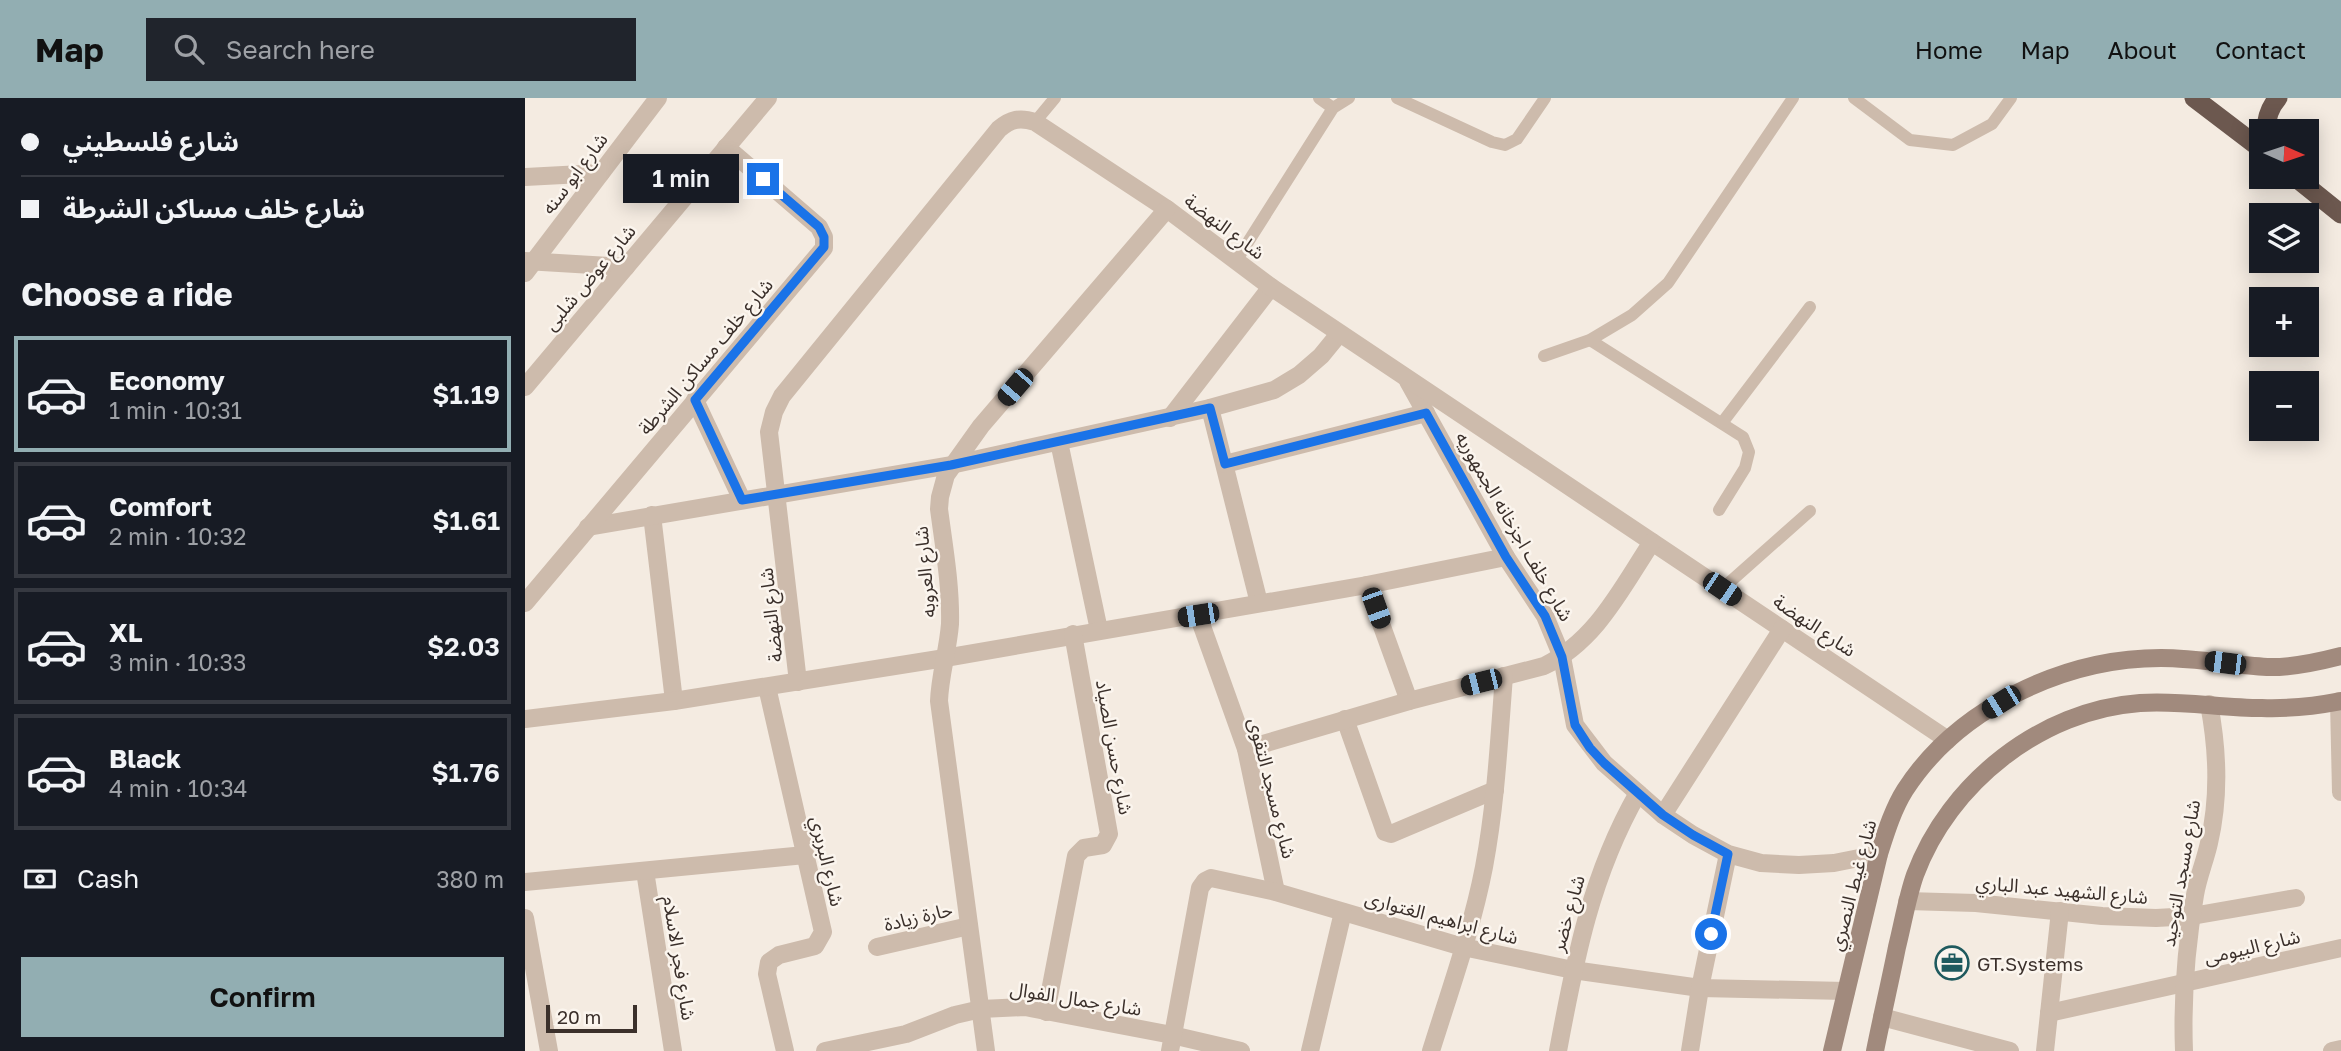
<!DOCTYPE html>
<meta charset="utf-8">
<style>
body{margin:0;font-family:"Golos Text","Noto Sans Arabic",sans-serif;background:#20242c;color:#f1f3f6;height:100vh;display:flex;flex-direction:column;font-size:26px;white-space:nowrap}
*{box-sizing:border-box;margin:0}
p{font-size:23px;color:#9ea1a6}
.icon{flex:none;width:38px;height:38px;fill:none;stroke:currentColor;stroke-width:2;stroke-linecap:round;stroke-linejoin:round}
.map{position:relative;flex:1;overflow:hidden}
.side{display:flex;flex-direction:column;background:#171b24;width:525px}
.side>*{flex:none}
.guide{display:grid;align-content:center;height:154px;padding:0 21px;background:#171b24}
.needle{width:46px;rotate:93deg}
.fabs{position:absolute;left:1724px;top:21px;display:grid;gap:14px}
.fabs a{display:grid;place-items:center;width:70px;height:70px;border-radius:0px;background:#171b24;box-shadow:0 4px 18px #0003;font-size:35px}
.scale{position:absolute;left:21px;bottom:18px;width:91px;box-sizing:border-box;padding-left:7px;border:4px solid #3b302b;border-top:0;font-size:19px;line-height:24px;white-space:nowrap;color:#3b302b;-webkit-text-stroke:5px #fbf5ee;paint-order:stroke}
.end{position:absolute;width:32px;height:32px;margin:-16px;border:9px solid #1a73e8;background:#fff;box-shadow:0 0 0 4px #fff}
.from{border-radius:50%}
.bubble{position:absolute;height:49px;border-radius:0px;background:#171b24;box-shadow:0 4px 18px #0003;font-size:23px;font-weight:600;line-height:49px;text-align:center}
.car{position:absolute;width:21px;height:42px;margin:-21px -10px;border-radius:9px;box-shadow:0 0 5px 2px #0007;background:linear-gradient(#222 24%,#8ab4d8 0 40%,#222 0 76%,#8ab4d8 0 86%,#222 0)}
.guide b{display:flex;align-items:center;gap:24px;height:66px;font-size:26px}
.guide b+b{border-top:2px solid #363941}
.guide i{width:18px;height:18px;background:#f1f3f6}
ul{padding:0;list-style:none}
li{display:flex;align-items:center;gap:21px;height:116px;margin:0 14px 10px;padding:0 7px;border:4px solid #363941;border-radius:0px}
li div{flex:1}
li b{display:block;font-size:26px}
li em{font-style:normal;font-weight:600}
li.active{border-color:#92aeb2}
li>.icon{width:63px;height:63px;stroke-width:1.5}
h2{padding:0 21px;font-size:32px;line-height:84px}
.pay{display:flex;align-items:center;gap:18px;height:77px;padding:0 21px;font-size:26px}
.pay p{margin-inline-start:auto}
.button{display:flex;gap:14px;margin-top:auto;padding:14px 21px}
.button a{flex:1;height:80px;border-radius:0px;background:#92aeb2;color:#111;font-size:28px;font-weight:600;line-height:80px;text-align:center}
header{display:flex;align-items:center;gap:42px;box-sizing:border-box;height:98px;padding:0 35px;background:#92aeb2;color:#111}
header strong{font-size:33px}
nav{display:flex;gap:38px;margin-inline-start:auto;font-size:24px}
.search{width:490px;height:63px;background:#20242c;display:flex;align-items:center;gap:18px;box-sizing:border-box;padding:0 24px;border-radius:0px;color:#9ea1a6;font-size:26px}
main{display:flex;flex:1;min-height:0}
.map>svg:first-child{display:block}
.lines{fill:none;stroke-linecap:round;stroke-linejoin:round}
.service{stroke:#cdbbac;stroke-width:12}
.minor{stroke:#cdbbac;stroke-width:18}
.secondary{stroke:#a18a7d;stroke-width:18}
.trunk{stroke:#6c584f;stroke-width:19}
.route{stroke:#1a73e8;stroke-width:9}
.labels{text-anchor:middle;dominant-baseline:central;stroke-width:5;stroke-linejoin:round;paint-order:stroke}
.street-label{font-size:19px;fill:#3b302b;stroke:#fbf5ee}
.poi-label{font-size:19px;fill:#3b302b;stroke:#fbf5ee;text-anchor:start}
</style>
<header>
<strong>Map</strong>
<div class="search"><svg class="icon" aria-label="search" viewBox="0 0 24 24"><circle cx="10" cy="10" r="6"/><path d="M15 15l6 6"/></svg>Search here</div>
<nav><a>Home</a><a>Map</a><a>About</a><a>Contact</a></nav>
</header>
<main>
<section class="side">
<div class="guide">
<b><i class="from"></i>شارع فلسطيني</b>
<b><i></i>شارع خلف مساكن الشرطة</b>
</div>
<h2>Choose a ride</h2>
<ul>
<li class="active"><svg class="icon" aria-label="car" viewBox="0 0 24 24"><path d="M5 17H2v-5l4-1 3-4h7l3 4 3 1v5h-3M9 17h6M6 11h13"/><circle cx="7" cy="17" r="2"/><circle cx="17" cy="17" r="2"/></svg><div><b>Economy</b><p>1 min · 10:31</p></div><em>$1.19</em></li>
<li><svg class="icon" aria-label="car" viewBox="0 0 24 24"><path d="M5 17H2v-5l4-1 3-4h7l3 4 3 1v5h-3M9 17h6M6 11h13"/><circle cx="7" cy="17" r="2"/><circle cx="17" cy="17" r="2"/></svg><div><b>Comfort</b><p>2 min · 10:32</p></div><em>$1.61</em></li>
<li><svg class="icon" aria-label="car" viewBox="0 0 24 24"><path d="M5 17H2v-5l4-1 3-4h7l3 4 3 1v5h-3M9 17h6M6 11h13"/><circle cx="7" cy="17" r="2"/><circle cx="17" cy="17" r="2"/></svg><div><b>XL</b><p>3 min · 10:33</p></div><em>$2.03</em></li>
<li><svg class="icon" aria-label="car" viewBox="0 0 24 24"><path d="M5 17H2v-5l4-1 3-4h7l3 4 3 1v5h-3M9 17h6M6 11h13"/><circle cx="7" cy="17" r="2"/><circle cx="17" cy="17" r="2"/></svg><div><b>Black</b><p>4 min · 10:34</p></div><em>$1.76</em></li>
</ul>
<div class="pay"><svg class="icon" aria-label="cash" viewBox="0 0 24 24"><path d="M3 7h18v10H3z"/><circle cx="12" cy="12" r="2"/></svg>Cash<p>380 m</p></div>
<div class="button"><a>Confirm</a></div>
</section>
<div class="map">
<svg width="1816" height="953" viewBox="0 0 1816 953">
<rect width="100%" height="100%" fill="#f4ebe1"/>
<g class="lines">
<!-- service -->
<g class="service">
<polyline points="794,0 808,10"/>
<polyline points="872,0 967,44 980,47 992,41 1020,0"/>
<polyline points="1329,0 1385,42 1428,47 1467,26 1486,0"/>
<polyline points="510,24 530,0"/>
<polyline points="711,163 808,10 824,0"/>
<polyline points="1065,242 1218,339 1224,354 1220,370 1194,412"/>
<polyline points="1019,258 1065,242 1107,217 1143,185 1268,0"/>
<polyline points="1197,325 1285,209"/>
<polyline points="1197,491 1285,413"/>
</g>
<!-- minor -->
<g class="minor">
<polyline points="0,79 76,75"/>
<polyline points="0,163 101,169"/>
<polyline points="0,175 133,0"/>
<polyline points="883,283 981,459 1020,518 1037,559 1050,627 1079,665 1138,717 1168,737 1203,756 1236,765 1274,767 1309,765 1354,756"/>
<polyline points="0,289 243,0"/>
<polyline points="170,302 217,402"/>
<polyline points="685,310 734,505"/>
<polyline points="645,320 746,189"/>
<polyline points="534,344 574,532"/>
<polyline points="700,366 901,315"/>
<polyline points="127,417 149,603"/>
<polyline points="63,429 426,367 685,310 749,292 774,277 796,258 814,236"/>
<polyline points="842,487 884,603"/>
<polyline points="0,505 299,150 299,139 294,129 201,49"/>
<polyline points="673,517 721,651 751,794"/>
<path d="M273,584L244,334L249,314L257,298L474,31C486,21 495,19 510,24L642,111L746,189L1423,642"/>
<polyline points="242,589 298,834 290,848 254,857 244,864 242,876 260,953"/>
<polyline points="1814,603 1816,694"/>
<polyline points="0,621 149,603 420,560 842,487 981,459"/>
<polyline points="820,621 860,734 866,736 873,733 970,692"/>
<path d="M721,651L884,603L1019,568C1071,543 1096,491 1127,444"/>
<polyline points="1138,717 1257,531"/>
<polyline points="120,773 148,953"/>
<polyline points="0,784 280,757"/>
<polyline points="1382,803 1451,805 1577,818 1631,820 1667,818 1771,800"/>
<polyline points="0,820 24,953"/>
<polyline points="352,849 444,828"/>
<polyline points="521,914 551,758 559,750 578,747 584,736 548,536"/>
<polyline points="1524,915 1816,850"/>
<polyline points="1357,919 1485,953"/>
<polyline points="300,953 381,936 430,917 456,911 500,909 647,937 716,953"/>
<path d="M461,953L414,603C415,577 423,552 425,526C426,488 419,449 414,411L415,399L421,377L456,328L642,111"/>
<polyline points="645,953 675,790 680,783 686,780 751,794 938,849 1048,872 1175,890 1321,893"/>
<polyline points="785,953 818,814"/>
<path d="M906,953C925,892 947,831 959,769C971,705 974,642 979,578"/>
<path d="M1033,953C1050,861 1066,777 1113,695"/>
<polyline points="1165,953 1175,890 1203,756"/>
<polyline points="1520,953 1535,813"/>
<path d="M1659,953C1657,900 1661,849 1670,797C1673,779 1680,763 1684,745C1695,698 1693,653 1684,606"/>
<polyline points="1807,953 1816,951"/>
</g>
<!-- secondary -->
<g class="secondary">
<path d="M1307,953L1354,756C1361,734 1368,711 1380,692C1433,610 1539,560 1636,560C1672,560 1707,567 1742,569C1766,570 1793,564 1816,558"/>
<path d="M1350,953C1357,918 1365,884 1372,849C1378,825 1382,800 1390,777C1424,685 1516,612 1615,605C1656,602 1696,610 1737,610C1763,611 1790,608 1816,603"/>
</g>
<!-- trunk -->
<g class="trunk">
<polyline points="1669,0 1736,51"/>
<path d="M1741,33C1741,21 1745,9 1753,0"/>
<polyline points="1770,79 1816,116"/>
</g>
</g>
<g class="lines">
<!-- route -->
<polyline class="route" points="238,81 294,129 299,139 299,149 170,302 217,402 426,367 685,310 700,366 901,315 981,459 1020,518 1037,559 1050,627 1065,650 1079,665 1138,717 1168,737 1203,756 1186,836"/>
</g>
<!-- icons -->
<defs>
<symbol id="office-ring" viewBox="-11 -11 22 22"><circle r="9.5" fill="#fbf5ee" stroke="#1f5a5e" stroke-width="1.5"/><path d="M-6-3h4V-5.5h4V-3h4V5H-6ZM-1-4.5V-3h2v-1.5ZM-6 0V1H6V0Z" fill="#1f5a5e"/></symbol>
</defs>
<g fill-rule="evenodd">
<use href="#office-ring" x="1408" y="846" width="38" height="38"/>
</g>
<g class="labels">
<!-- street labels -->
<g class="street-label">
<text transform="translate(49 75) rotate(-53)">شارع ابو سنه</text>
<text transform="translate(700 128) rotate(37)">شارع النهضة</text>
<text transform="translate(64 179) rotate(-50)">شارع عوض شلبى</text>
<text transform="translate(180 258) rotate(-50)">شارع خلف مساكن الشرطة</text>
<text transform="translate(990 428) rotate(60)">شارع خلف اجزخانه الجمهوريه</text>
<text transform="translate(399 474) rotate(-95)">شارع العروبه</text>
<text transform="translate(245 517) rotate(-96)">شارع النهضة</text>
<text transform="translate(1290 527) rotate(34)">شارع النهضة</text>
<text transform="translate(590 649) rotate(80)">شارع حسن الصياد</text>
<text transform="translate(748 690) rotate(76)">شارع مسجد التقوى</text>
<text transform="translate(303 763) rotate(77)">شارع البربري</text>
<text transform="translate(1655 775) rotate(-80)">شارع مسجد التوحيد</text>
<text transform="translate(1327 787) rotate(-75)">شارع غيط النصري</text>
<text transform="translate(1537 791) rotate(5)">شارع الشهيد عبد الباري</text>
<text transform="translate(1042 815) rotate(-74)">شارع خضر</text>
<text transform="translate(393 818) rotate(-13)">حارة زيادة</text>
<text transform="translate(917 819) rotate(15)">شارع ابراهيم الغتوارى</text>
<text transform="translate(1727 848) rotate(-13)">شارع البيومى</text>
<text transform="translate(155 860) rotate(81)">شارع فجر الاسلام</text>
<text transform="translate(551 900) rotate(9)">شارع جمال الفوال</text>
</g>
<!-- poi labels -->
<g class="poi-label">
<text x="1452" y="865">GT.Systems</text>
</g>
</g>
</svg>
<div class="fabs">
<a><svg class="needle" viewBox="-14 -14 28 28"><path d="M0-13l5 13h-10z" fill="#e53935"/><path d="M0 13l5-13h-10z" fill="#9ea1a6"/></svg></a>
<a><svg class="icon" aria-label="layers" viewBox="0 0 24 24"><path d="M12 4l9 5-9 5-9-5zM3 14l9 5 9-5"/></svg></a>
<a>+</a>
<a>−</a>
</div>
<div class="scale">20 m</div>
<i class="end from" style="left:1186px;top:836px"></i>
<i class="end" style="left:238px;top:81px"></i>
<div class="bubble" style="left:98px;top:56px;width:116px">1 min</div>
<i class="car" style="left:490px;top:289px;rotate:221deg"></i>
<i class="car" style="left:1197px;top:491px;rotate:124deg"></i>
<i class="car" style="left:851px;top:510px;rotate:160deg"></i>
<i class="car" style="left:673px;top:517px;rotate:261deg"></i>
<i class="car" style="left:1700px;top:565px;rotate:277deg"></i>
<i class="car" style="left:956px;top:584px;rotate:256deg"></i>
<i class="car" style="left:1476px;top:604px;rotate:238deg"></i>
</div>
</main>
